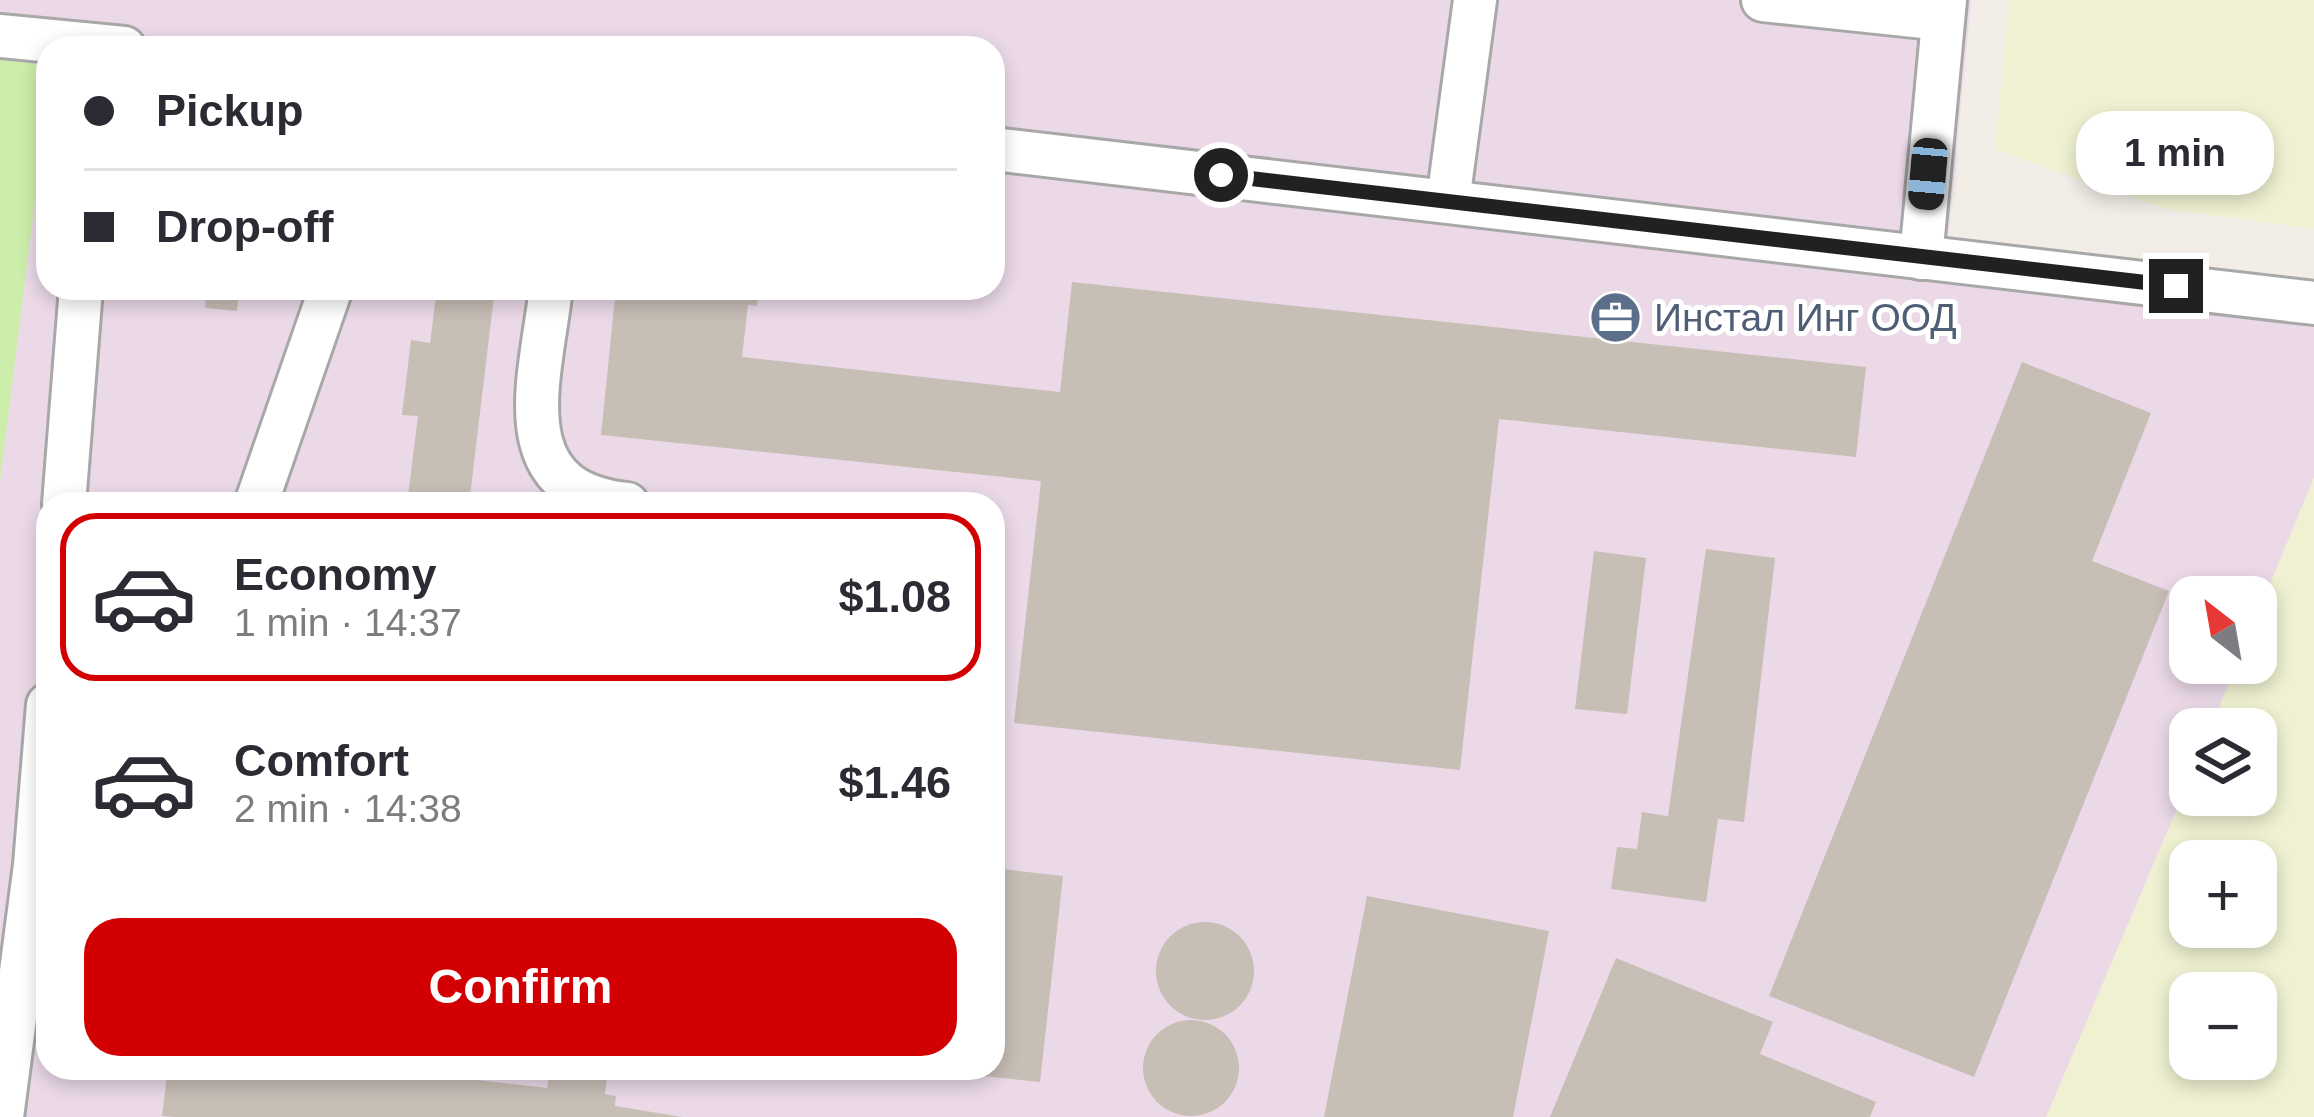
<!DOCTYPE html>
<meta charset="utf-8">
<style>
body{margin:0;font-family:Arial,sans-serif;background:#f7f7f7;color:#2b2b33;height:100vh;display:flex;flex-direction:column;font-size:45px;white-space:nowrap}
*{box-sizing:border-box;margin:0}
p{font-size:39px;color:#7c7c81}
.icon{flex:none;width:66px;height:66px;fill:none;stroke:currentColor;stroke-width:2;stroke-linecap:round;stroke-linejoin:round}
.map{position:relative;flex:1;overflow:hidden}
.sheet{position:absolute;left:36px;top:492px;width:969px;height:588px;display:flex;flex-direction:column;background:#fff;border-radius:36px;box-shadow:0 6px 18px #0003}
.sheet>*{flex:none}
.guide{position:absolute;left:36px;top:36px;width:969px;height:264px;border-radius:36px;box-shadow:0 6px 18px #0003;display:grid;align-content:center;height:264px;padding:0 48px;background:#fff}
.needle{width:78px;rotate:329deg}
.fabs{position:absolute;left:2169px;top:576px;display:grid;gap:24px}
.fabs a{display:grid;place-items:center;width:108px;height:108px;border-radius:24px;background:#fff;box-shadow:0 6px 18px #0003;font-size:60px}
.end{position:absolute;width:54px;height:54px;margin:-27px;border:15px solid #212121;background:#fff;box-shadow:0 0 0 6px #fff}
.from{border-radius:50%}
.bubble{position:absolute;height:84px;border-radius:36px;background:#fff;box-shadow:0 6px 18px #0003;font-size:39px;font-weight:800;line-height:84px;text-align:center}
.car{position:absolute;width:36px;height:72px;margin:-36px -18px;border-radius:15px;box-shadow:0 0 9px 3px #0007;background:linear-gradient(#222 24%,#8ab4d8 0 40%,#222 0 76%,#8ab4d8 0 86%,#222 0)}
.guide b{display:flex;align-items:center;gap:42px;height:114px;font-size:45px}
.guide b+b{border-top:3px solid #e1e1e2}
.guide i{width:30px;height:30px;background:#2b2b33}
ul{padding:21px 0 0;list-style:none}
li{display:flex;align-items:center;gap:36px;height:168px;margin:0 24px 18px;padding:0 24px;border:6px solid transparent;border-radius:36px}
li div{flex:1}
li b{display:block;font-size:45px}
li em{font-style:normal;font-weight:800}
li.current{border-color:#d20003}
li>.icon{width:108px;height:108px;stroke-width:1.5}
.action{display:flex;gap:24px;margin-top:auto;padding:24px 48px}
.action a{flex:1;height:138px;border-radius:36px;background:#d20003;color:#fff;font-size:48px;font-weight:800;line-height:138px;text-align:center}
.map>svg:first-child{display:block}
.industrial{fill:#ebd9e8;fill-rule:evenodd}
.farmland{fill:#eff1d2;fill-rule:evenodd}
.grass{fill:#cdeeab}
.building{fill:#c7beb6}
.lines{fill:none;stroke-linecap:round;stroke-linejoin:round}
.minor-casing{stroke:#a8a8a8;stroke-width:48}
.minor{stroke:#fff;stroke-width:42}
.route{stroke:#212121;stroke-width:15}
.labels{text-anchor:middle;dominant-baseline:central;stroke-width:10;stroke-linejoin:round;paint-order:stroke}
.service-label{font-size:39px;fill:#4e5e75;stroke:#fff;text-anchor:start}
</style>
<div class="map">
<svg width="2314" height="1117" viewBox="0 0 2314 1117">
<rect width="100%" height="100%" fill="#f2eee7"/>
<!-- industrial -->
<path class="industrial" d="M0,0H1971L1946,259L2314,303V1117H0ZM48,48H993V288H48ZM48,504H993V1068H48ZM2190,597H2256V663H2190ZM2190,729H2256V795H2190ZM2190,861H2256V927H2190ZM2190,993H2256V1059H2190Z"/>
<!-- farmland -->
<g class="farmland">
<polygon points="2009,0 2314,0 2314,229 2167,209 1995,150"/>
<path d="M2314,477V1117H2046L2190,778V795H2256V729H2210L2237,663H2256V618ZM2190,861H2256V927H2190ZM2190,993H2256V1059H2190Z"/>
</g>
<!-- grass -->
<polygon class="grass" points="0,59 48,65 48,97 0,481"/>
<!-- building -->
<g class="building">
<polygon points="1072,282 1866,367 1856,457 1499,419 1460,770 1014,723 1041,481 601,435 616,288 759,288 757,306 748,305 742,357 1060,392"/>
<polygon points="207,288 239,288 237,311 205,308"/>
<polygon points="437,288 495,288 469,504 407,504 418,416 402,415 411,340 430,343"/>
<polygon points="2022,362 2151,413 2092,561 2169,591 1974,1077 1769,996"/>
<polygon points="1706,549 1775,558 1744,822 1718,819 1706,902 1611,889 1617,847 1637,849 1642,812 1668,816"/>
<polygon points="1594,551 1646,558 1627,714 1575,709"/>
<polygon points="993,868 1063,876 1040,1082 935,1071 993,1068"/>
<polygon points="1367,896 1549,931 1513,1117 1324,1117"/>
<circle cx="1205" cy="971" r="49"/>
<polygon points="1616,958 1773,1022 1760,1054 1876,1102 1870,1117 1550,1117"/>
<circle cx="1191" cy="1068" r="48"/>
<polygon points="168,1068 369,1068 547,1088 550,1068 608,1068 605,1094 616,1096 615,1106 682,1117 175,1117 162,1116"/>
</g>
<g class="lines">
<defs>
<g id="minor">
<polyline points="1763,0 1943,19"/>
<polyline points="0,36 124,48"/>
<polyline points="993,149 2314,303"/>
<polyline points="1448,201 1475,0"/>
<polyline points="1921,258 1945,0"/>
<path d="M551,288C541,377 501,491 627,504"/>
<polyline points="64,504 81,288"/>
<polyline points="256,504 331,288"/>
<polyline points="2,1117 35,865 48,705"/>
</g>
</defs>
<!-- minor casing -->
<use href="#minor" class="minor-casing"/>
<!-- minor -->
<use href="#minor" class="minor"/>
</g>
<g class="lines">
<!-- route -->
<polyline class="route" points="1221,175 2176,286"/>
</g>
<!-- icons -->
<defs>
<symbol id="office-disc" viewBox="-11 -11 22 22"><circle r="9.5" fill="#5c6f8a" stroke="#fff"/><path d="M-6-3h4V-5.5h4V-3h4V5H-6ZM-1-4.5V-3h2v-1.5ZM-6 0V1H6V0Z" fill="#fff"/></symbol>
</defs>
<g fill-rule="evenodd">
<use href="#office-disc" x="1586" y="288" width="59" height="59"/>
</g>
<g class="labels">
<!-- service labels -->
<g class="service-label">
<text x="1654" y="317">Инстал Инг ООД</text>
</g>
</g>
</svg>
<div class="fabs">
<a><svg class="needle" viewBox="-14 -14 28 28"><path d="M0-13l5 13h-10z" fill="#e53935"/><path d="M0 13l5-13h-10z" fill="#7c7c81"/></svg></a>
<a><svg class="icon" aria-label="layers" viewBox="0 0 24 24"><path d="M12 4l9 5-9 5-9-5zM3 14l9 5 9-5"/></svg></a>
<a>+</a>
<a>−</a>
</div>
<i class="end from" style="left:1221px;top:175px"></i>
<i class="end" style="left:2176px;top:286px"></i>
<div class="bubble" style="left:2076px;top:111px;width:198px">1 min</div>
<i class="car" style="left:1928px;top:174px;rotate:185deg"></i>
<div class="guide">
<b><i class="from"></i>Pickup</b>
<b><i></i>Drop-off</b>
</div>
<section class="sheet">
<ul>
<li class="current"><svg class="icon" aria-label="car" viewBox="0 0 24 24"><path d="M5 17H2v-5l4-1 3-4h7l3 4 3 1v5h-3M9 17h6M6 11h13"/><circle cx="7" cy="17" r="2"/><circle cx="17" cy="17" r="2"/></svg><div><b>Economy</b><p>1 min · 14:37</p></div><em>$1.08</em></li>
<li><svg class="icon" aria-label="car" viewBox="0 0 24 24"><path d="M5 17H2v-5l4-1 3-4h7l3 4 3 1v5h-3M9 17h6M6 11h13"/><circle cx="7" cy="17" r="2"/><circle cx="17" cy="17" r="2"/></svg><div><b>Comfort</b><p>2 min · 14:38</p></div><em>$1.46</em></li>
</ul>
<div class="action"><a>Confirm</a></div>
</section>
</div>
